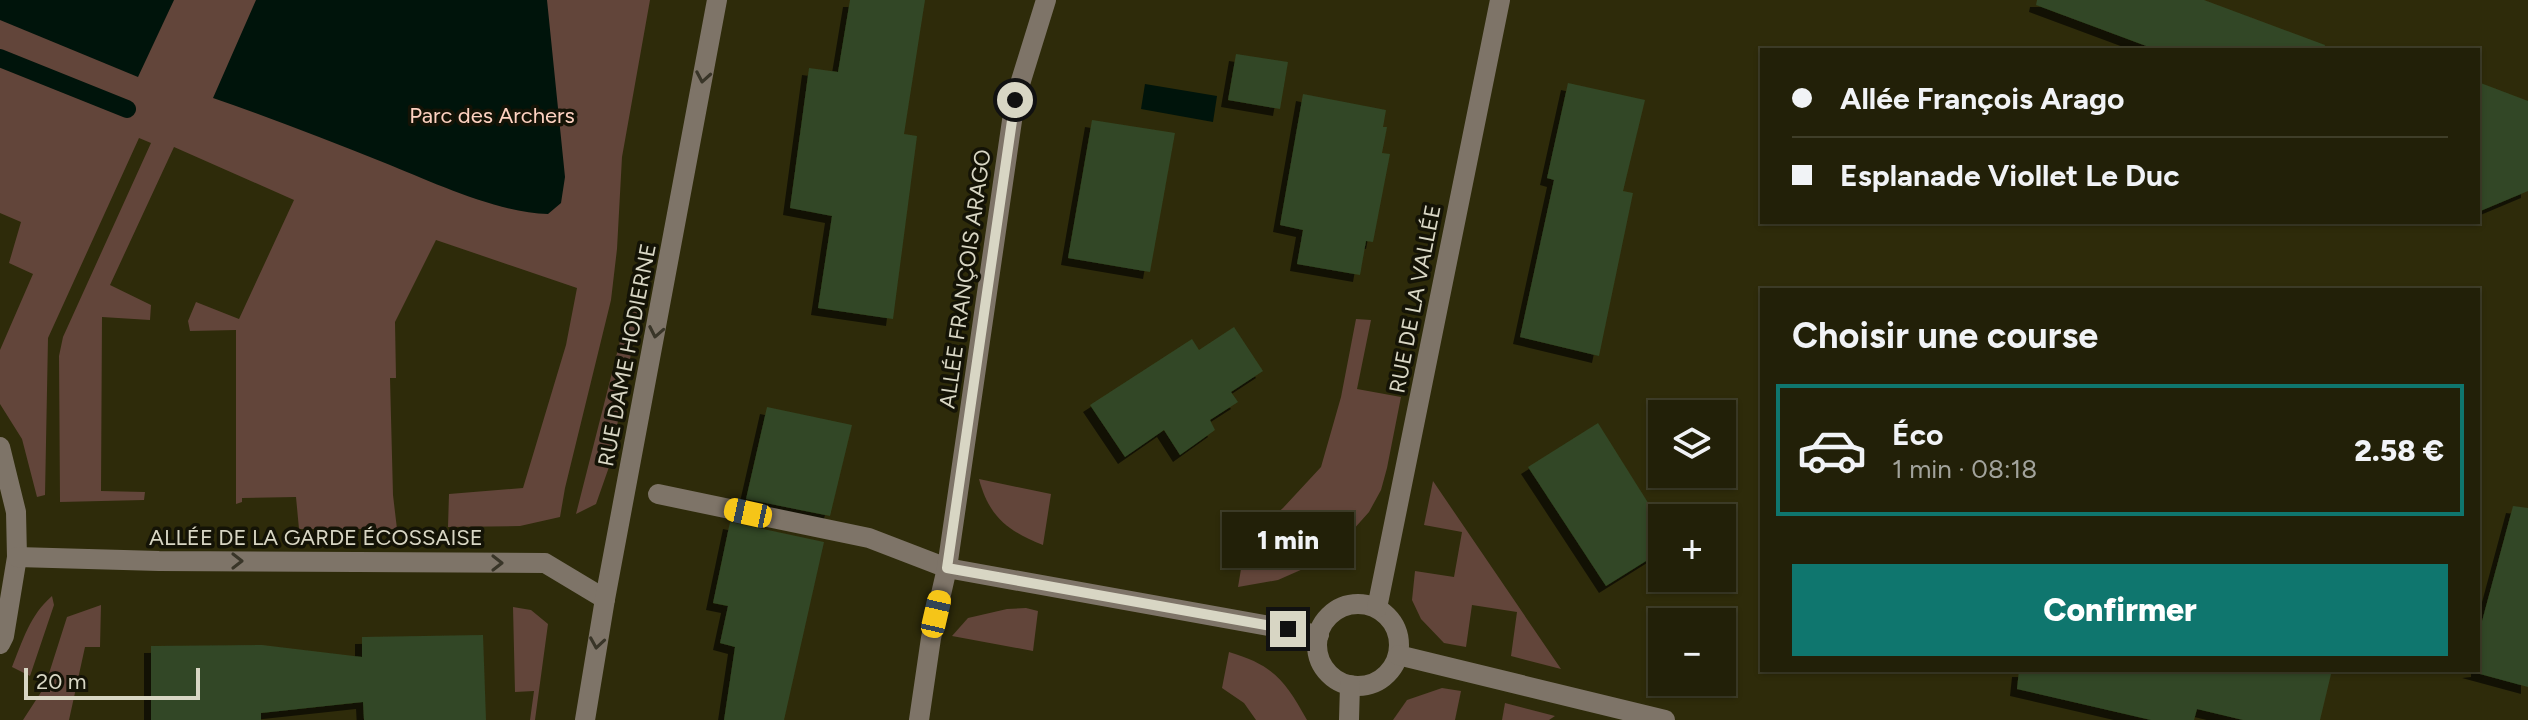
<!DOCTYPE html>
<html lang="fr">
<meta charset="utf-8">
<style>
body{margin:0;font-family:Figtree,sans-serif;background:#2a2812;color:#f1f3f6;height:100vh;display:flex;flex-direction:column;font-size:30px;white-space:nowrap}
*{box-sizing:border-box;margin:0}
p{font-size:26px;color:#a2a39c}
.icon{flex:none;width:44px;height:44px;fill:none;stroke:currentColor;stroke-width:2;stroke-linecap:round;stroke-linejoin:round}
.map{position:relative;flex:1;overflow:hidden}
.details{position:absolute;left:1760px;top:288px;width:720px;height:384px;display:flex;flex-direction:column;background:#222008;border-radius:0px;box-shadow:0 2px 6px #0004,0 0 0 2px #3f3e29}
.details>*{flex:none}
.top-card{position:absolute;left:1760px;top:48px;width:720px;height:176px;border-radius:0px;box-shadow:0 2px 6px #0004,0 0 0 2px #3f3e29;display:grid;align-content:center;height:176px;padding:0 32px;background:#222008}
.buttons{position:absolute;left:1648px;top:400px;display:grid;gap:16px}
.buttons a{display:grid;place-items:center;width:88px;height:88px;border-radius:0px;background:#222008;box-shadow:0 2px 6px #0004,0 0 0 2px #3f3e29;font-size:40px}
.scale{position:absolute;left:24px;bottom:20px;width:176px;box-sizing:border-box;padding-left:8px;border:4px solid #d8d6c4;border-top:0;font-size:22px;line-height:28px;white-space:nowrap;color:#d8d6c4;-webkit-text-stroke:6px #141306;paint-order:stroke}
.end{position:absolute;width:36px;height:36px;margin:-18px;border:10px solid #d8d6c4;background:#111;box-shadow:0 0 0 4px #111}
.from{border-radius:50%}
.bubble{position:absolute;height:56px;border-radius:0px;background:#222008;box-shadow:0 2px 6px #0004,0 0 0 2px #3f3e29;font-size:26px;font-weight:800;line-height:56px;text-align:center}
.car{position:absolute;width:24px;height:48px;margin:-24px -12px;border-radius:10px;box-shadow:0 0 6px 2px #0007;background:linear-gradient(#f5c518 24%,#345 0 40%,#f5c518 0 76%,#345 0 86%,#f5c518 0)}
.top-card b{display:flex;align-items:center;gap:28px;height:76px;font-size:30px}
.top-card b+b{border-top:2px solid #3f3e29}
.top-card i{width:20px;height:20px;background:#f1f3f6}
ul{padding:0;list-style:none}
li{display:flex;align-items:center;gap:24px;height:132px;margin:0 16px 12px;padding:0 16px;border:4px solid transparent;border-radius:0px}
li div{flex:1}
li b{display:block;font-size:30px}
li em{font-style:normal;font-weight:800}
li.current{border-color:#0f766e}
li>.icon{width:72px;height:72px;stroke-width:1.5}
h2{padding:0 32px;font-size:36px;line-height:96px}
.primary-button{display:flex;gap:16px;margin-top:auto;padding:16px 32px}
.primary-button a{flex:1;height:92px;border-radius:0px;background:#0f766e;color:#fff;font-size:32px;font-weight:800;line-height:92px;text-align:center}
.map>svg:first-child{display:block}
.green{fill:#62453a}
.water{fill:#00140b}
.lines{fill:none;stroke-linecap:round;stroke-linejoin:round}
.stream{stroke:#00140b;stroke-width:18}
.building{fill:#324725;filter:url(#shadow)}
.minor{stroke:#7e7468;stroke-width:20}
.oneway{stroke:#393528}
.route{stroke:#d8d6c4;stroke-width:10}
.labels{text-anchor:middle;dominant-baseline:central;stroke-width:7;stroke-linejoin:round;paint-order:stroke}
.park-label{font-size:22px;fill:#fed2c1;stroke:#141306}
.street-label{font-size:22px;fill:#d8d6c4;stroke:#141306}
</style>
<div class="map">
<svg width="2528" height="720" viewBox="0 0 2528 720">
<defs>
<filter id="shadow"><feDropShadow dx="-7" dy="7" stdDeviation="0" flood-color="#0009"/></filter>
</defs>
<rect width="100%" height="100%" fill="#2e2b0a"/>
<!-- green -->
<g class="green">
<polygon points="0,0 650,0 622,157 617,249 611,300 565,488 560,517 520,526 448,527 449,494 523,488 566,345 577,288 436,240 395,322 396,378 390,378 393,495 397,529 299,529 296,497 242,498 242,502 236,504 236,330 190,331 188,321 196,302 239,319 294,200 174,147 110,285 151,305 150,320 102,317 101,491 145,492 144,500 60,502 59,356 63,337 151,143 139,138 48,338 45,495 37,497 22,439 0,404 0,350 33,274 9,263 21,222 0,213"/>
<polygon points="632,287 643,292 609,467 596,504 576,514 629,306"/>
<polygon points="1356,319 1371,320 1357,389 1401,397 1387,468 1381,490 1369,512 1336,549 1312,565 1278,580 1238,587 1247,533 1267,522 1283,508 1321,467 1341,397"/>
<path d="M979,479L1051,494L1043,545C1008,531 989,517 979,479Z"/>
<polygon points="1433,481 1561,669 1511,656 1517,612 1472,605 1466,647 1444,643 1421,619 1412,600 1415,571 1454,577 1462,532 1424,525"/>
<path d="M52,596L54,605L30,676L12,667C23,640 30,615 52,596Z"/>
<polygon points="101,605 100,647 85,647 69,720 23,720 45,686 67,617"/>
<polygon points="513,607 531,610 548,624 535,720 530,720 534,691 515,692"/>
<polygon points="1026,608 1038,611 1033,651 952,636 968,618 1007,609"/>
<path d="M1229,652C1273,665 1285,680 1307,720H1256L1244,703L1222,688Z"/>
<polygon points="1442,688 1461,691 1455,720 1393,720 1407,700"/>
<polygon points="1505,703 1555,716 1549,720 1502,720"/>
</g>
<!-- water -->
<g class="water">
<polygon points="0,0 174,0 138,77 0,20"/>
<path d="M256,0H547L565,177L561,203L548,214C498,213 432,182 385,163C328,140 271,118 213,98Z"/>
<polygon points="1145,84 1217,96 1213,122 1141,109"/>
</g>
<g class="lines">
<!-- stream -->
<polyline class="stream" points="0,58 127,109"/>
</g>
<!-- building -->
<g class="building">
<polygon points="850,0 925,0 904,134 917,136 893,319 818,308 832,216 790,208 809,68 838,72"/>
<polygon points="2037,0 2204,0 2325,45 2324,50 2157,50 2036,5"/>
<polygon points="1236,54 1288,62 1280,109 1228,100"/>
<polygon points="2478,82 2528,101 2528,191 2478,212"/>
<polygon points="1568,83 1645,100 1623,191 1633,193 1599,356 1520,337 1554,180 1547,178"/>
<polygon points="1303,94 1386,110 1383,127 1387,127 1382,153 1390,154 1373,242 1366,241 1360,275 1297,264 1303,230 1280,225"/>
<polygon points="1092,120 1175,133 1150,272 1068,258"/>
<polygon points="1234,327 1263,371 1231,392 1238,402 1210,420 1215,430 1180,455 1164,430 1125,457 1090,405 1192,339 1199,350"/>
<polygon points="767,407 852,425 830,516 746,499"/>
<polygon points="1598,423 1662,525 1662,551 1606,586 1528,467"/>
<polygon points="2513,506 2528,508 2528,687 2469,671 2478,670 2478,636"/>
<polygon points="730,522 824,542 784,720 724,720 735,647 720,643 728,606 713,603"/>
<polygon points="483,635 486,720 364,720 363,702 261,713 261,720 151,720 151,646 262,645 362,657 362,637"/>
<polygon points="2019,670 2332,670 2320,720 2243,720 2197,709 2194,720 2151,720 2017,689"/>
</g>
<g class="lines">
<!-- minor -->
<g class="minor">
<polyline points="0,447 16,512 17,557 4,636 0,644"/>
<polyline points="658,494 869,538 947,568 1319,635"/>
<polyline points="17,557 159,561 545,563 605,599"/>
<circle cx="1358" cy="645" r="41"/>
<polyline points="1377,608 1500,0"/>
<polyline points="1398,655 1665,720"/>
<polyline points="585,720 605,599 717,0"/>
<polyline points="919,720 931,638 947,568 1015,100 1046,0"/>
<polyline points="1349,720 1350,685"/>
</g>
</g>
<!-- one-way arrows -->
<defs><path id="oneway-chevron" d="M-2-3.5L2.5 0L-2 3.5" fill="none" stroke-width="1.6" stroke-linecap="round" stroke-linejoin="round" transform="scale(2)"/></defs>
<g class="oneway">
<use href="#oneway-chevron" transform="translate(703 77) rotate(100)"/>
<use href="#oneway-chevron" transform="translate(656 332) rotate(101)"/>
<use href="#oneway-chevron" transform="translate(237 561)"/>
<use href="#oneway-chevron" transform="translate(497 563)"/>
<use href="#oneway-chevron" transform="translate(597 643) rotate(99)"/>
</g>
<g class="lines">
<!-- route -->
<polyline class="route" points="1015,100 947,568 1288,629"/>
</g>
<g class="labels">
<!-- park labels -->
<g class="park-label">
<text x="492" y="115">Parc des Archers</text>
</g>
<!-- street labels -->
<g class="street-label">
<text transform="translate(965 279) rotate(-82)">ALLÉE FRANÇOIS ARAGO</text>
<text transform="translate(1415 299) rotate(-79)">RUE DE LA VALLÉE</text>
<text transform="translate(627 355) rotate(-79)">RUE DAME HODIERNE</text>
<text x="316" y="537">ALLÉE DE LA GARDE ÉCOSSAISE</text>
</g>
</g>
</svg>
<div class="buttons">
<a><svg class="icon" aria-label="layers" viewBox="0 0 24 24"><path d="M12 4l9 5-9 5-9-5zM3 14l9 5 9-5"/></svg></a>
<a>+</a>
<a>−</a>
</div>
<div class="scale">20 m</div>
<i class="end from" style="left:1015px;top:100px"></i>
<i class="end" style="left:1288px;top:629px"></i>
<div class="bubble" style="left:1222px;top:512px;width:132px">1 min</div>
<i class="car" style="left:748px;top:513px;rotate:282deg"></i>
<i class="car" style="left:936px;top:614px;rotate:13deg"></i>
<div class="top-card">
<b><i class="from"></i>Allée François Arago</b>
<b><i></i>Esplanade Viollet Le Duc</b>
</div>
<section class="details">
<h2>Choisir une course</h2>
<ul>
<li class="current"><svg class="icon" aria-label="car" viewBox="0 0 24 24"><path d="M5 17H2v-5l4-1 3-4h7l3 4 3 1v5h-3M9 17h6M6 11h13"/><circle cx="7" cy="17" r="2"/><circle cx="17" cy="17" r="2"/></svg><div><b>Éco</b><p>1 min · 08:18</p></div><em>2.58 €</em></li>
</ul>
<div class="primary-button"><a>Confirmer</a></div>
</section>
</div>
